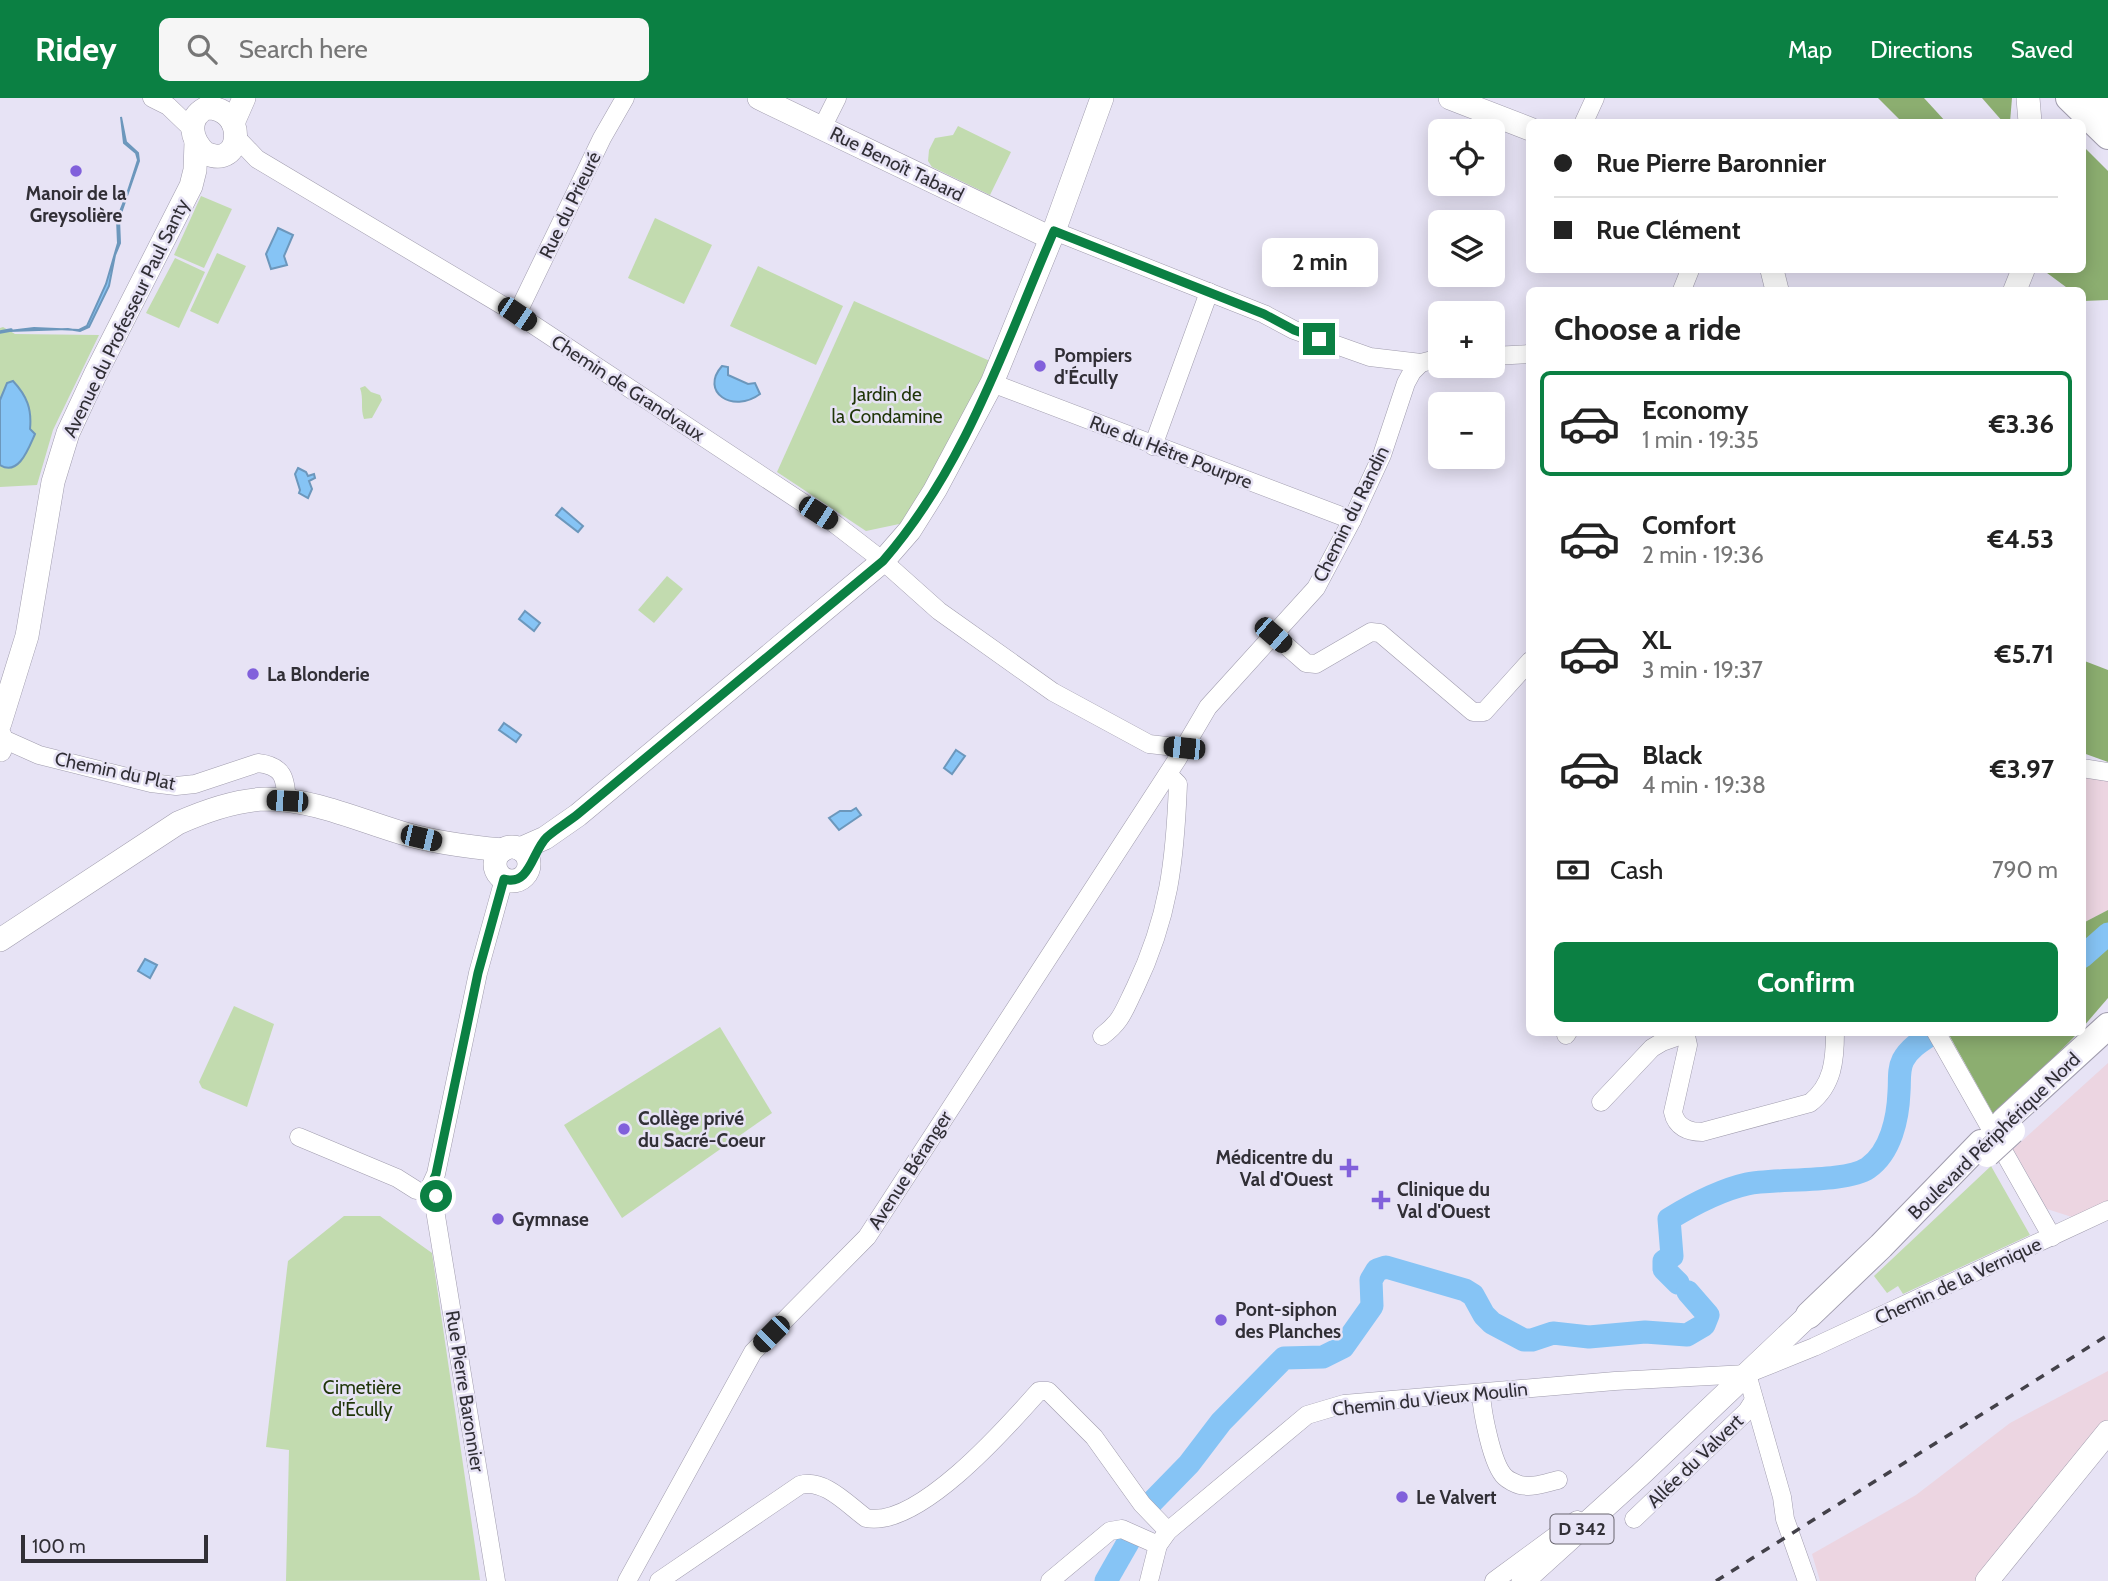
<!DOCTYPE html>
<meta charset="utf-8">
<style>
body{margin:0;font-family:Cabin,sans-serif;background:#f6f6f6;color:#222;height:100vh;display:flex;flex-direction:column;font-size:26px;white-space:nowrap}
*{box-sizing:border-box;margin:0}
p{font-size:23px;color:#767676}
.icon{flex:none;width:38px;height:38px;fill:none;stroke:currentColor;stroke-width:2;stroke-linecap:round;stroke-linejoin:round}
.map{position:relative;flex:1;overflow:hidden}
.side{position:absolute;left:1526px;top:189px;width:560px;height:749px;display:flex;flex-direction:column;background:#fff;border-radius:10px;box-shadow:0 4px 18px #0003}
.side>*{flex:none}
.banner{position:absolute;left:1526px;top:21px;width:560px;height:154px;border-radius:10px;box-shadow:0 4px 18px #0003;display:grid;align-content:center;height:154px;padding:0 28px;background:#fff}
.buttons{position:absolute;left:1428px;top:21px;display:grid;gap:14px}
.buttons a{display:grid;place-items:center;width:77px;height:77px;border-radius:10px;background:#fff;box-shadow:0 4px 18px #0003;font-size:35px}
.scale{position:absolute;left:21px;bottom:18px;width:187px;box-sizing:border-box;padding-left:7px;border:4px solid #312f36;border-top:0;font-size:19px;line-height:24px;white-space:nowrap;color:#312f36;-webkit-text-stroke:5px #e7e3f5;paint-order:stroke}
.end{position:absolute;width:32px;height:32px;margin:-16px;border:9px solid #0b8043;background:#fff;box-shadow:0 0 0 4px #fff}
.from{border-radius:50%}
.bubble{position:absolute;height:49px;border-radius:10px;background:#fff;box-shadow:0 4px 18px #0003;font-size:23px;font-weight:700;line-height:49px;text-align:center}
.car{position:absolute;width:21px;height:42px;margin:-21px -10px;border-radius:9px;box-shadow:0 0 5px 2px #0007;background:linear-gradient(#222 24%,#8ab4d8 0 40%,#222 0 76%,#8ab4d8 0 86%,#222 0)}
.banner b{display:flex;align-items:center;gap:24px;height:66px;font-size:26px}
.banner b+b{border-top:2px solid #e0e0e0}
.banner i{width:18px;height:18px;background:#222}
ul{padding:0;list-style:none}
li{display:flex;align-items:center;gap:21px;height:105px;margin:0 14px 10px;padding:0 14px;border:4px solid transparent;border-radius:10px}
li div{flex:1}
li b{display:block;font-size:26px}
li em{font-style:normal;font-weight:700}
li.on{border-color:#0b8043}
li>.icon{width:63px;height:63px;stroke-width:1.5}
h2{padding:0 28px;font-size:32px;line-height:84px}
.pay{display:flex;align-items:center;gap:18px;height:77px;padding:0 28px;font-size:26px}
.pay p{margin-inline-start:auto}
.button{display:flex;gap:14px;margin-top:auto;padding:14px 28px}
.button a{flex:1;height:80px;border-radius:10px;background:#0b8043;color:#fff;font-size:28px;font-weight:700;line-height:80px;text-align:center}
header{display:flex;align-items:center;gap:42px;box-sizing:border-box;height:98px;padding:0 35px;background:#0b8043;color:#fff}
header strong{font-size:33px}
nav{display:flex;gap:38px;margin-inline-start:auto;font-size:24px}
.search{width:490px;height:63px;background:#f6f6f6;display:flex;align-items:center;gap:18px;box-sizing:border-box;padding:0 24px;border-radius:10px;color:#767676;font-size:26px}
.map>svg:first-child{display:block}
.commercial{fill:#ecd5e1}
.green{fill:#c2dbaf}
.forest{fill:#8cae70}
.water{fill:#86c4f5;stroke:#6c97bc;stroke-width:2}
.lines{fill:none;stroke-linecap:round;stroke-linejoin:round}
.stream{stroke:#6c97bc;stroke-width:3.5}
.river{stroke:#86c4f5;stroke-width:23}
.minor-casing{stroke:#a09cad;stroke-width:19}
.major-casing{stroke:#a09cad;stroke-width:24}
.highway-casing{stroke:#a09cad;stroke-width:28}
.minor{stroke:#fff;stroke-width:18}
.major{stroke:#fff;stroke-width:23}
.highway{stroke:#fff;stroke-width:26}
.rail{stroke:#434149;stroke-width:3.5;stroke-dasharray:9 9;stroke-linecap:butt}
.highway-bridge-casing{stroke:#a09cad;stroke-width:28;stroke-linecap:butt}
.highway-bridge{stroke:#fff;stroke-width:26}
.route{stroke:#0b8043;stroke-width:9}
.poi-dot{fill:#8160db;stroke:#e7e3f5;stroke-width:2.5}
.labels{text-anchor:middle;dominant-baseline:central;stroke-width:5;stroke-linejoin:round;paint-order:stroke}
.shield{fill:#e7e3f5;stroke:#68656f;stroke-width:2}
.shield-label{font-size:18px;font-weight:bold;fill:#312f36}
.street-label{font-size:19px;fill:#312f36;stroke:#e7e3f5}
.poi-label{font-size:19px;font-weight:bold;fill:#312f36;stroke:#e7e3f5;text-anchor:start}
.park-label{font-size:19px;fill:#1f3507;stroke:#e7e3f5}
</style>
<header>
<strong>Ridey</strong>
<div class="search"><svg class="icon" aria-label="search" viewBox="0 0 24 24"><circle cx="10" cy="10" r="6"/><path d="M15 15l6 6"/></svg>Search here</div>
<nav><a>Map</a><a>Directions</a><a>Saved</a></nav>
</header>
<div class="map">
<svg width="2108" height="1483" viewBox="0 0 2108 1483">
<rect width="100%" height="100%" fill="#e7e3f5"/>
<!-- commercial -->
<g class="commercial">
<polygon points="2083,672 2108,681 2108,812 2083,825"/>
<polygon points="2108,965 2108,1103 2075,1120 2047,1111 2013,1051"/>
<polygon points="2108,1273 2108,1334 1982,1483 1820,1483 1812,1456 1916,1397 2010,1325"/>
</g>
<!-- green -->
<g class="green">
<polygon points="958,28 1011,54 990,97 932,69 928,63 929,52 935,40 953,37"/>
<polygon points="201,98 232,111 204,170 174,157"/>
<polygon points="655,120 712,147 684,206 628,180"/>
<polygon points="217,155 246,168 218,226 190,213"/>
<polygon points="175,160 205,174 179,230 146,215"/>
<polygon points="758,168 843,208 816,267 730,228"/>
<path d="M854,203L990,263C966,319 937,374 904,425L866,433L777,374Z"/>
<polygon points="3,229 15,236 99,237 53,332 37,387 0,389 0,230"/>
<path d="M365,288L371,294L380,297L382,302L372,320L364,321C360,310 364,301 360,290Z"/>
<polygon points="667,478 683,491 654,525 638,512"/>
<polygon points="234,908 274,926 247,1009 202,990 199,984"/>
<polygon points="720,929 772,1015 622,1120 564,1027"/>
<polygon points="1991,1068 2030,1137 1903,1196 1898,1188 1887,1195 1874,1178"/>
<polygon points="344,1118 380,1118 432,1155 480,1482 286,1483 289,1352 266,1349 288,1163"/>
</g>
<!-- forest -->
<g class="forest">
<polygon points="1878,0 1924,0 1946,24 1902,24"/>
<polygon points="1982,0 2012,0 2010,24 2003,24"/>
<polygon points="2083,48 2108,73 2108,202 2083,203 2082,192 2070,192 2043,172 2082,172"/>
<polygon points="2082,562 2108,572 2108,664 2083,655"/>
<polygon points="2108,812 2108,900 2083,929 2083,825"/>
<polygon points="1948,935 2078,935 1995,1019"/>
</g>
<!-- water -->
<g class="water">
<polygon points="121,19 126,44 138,55 139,63 119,121 120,145 115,157 109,188 89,229 80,233 68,231 9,233 34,230 79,232 87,228 106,186 118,145 117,121 127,96 138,62 136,55 124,45"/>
<polygon points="278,130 293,137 284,158 287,167 271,171 266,156"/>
<path d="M722,268L728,269V277L748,286L755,285L760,296C733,316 699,294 722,268Z"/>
<path d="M13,283C27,298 32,311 30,331L35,336C29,349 19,379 0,367V302L7,285Z"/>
<polygon points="298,370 306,374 308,378 314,376 315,380 309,383 312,391 308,400 299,395 300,392 295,376"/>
<polygon points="562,410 583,428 578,434 556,417"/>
<polygon points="525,513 540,525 534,533 519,521"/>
<polygon points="504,625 521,637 516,644 499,632"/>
<polygon points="956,652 965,658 952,676 944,670"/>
<polygon points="856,710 861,717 839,732 829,720 840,713 851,713"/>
<polygon points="145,861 157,867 150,880 138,873"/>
</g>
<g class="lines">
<!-- stream -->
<polyline class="stream" points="0,234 11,232"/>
<!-- river -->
<g class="river">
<polyline points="2082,859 2108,836"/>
<path d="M1678,1185L1664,1171V1163L1672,1158L1669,1121C1692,1107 1720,1092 1747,1086C1776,1080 1846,1085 1868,1070C1891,1054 1898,1020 1899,994C1900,983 1898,972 1903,962C1910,949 1923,942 1935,934"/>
<polyline points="1149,1407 1189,1366 1221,1324 1284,1260 1323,1259 1343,1249 1372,1208 1371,1182 1377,1172 1386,1169 1465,1192 1473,1197 1484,1217 1492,1225 1524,1242 1532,1242 1553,1235 1589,1239 1645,1234 1687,1237 1704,1227 1708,1217 1688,1194"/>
<polyline points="1106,1483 1130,1441"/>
</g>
<defs>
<g id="minor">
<polyline points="152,0 168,8 192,31"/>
<polyline points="1584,24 1595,0"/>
<polyline points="822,30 837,0"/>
<polyline points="236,39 257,61 517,216 835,426 883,463 939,513 1053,594 1149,646 1184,650"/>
<polyline points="1054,133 1264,216 1294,232 1370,259 1421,265"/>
<polyline points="1682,192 1690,172"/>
<polyline points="517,216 602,40 625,0"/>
<polyline points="1493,258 1530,256"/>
<polyline points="992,285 1352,422"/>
<polyline points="1153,348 1209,194"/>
<polyline points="1274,537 1306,565 1316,566 1371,534 1380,535 1473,614 1484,614 1530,563"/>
<path d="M1,640L39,657L151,685L176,688L195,686L258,665C284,668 285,680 287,703"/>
<polyline points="2082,670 2108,674"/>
<path d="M1685,934L1688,947L1673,1014C1676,1029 1688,1034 1702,1034L1810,1005C1833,987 1835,962 1835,934"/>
<polyline points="1936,934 2052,1139"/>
<polyline points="1566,937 1568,934"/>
<path d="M1102,938C1122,923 1124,912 1135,890C1169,819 1175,763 1178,686L1168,676"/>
<polyline points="1601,1004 1652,950 1662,944 1685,936"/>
<polyline points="299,1039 397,1080 416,1092"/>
<polyline points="431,1087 436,1076 478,875 504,781"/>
<polyline points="431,1105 435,1112 496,1483"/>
<polyline points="1747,1276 1782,1399 1785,1421 1807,1483"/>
<path d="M1481,1295C1482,1314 1492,1367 1505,1379C1508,1382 1516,1386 1520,1387C1533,1390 1545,1385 1558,1382"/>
<polyline points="1634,1421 1747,1313 1754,1302"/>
<polyline points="627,1483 753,1254 867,1139 1178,660 1208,609 1316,490 1352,422 1382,357 1406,285 1412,274 1421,265 1440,260"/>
<path d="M659,1483L800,1387C824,1380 848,1407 866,1420C918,1431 1007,1329 1039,1293H1048L1094,1339L1142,1406L1168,1433"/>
<polyline points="1050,1483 1110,1433 1122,1431 1158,1447"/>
<polyline points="1149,1483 1158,1447 1168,1433 1307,1317 1344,1306 1615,1283 1747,1276 1814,1249 2108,1112"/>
<polyline points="1494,1483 1577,1422"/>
</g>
<g id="major">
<polyline points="759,0 1051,140"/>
<polyline points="1450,0 1530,31"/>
<polyline points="2028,0 2030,24"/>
<path d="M206,10C247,8 244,73 205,55C191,41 186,21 206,10Z"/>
<polyline points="233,25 244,0"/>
<polyline points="1772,172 1777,192"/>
<polyline points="2015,192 2023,172"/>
<polyline points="0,625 27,538 53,384 68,335 95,277 191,88 195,72 196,44"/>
<polyline points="0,638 0,652"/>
<circle cx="512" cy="766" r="17"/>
<polyline points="520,751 545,740 578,717 883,463 910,432 935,392 992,285 1054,133 1102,0"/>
<path d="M0,842L178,725C205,713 236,702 266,701C313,701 358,722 402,735C436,745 469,749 503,752"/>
<polyline points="1523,1483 1640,1377 1809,1217"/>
<polyline points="1987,1483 2108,1334"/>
</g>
<g id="highway">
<polyline points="2069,0 2108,38"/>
<polyline points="2099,0 2108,9"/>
<polyline points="2004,1023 2108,928"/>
<polyline points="1809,1217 1881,1148 1981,1045"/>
</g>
</defs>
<!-- minor casing -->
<use href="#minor" class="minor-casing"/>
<!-- major casing -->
<use href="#major" class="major-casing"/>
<!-- highway casing -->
<use href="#highway" class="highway-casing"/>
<!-- minor -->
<use href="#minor" class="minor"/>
<!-- major -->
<use href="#major" class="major"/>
<!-- highway -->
<use href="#highway" class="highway"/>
<!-- rail -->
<polyline class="rail" points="1716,1483 2108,1237"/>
<defs>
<polyline id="highway-bridge" points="1987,1056 2012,1033"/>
</defs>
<!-- highway-bridge casing -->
<use href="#highway-bridge" class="highway-bridge-casing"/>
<!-- highway-bridge -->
<use href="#highway-bridge" class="highway-bridge"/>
</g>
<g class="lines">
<!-- route -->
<path class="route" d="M436,1098L431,1087L436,1076L478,875L504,781C530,789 532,753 547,739C556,731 568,724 578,716L883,463C966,368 1005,246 1054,133L1264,216L1294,232L1319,241"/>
</g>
<!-- markers -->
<g class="poi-dot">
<circle cx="76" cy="73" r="7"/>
<circle cx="1040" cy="268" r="7"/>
<circle cx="253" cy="576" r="7"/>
<circle cx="624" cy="1031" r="7"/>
<path d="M1345.5 1059.5h7v7h7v7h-7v7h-7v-7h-7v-7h7z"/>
<path d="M1377.5 1091.5h7v7h7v7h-7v7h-7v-7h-7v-7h7z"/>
<circle cx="498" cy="1121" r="7"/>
<circle cx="1221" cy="1222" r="7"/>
<circle cx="1402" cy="1399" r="7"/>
</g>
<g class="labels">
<!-- shield labels -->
<rect class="shield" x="1550.5" y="1416.5" width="63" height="29" rx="5"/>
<g class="shield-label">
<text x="1582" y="1431">D 342</text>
</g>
<!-- street labels -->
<g class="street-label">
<text transform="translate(897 66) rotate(26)">Rue Benoît Tabard</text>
<text transform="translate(570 107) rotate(-64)">Rue du Prieuré</text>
<text transform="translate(126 220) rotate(-64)">Avenue du Professeur Paul Santy</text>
<text transform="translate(628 290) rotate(33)">Chemin de Grandvaux</text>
<text transform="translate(1171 354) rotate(21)">Rue du Hêtre Pourpre</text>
<text transform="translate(1351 416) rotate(-64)">Chemin du Randin</text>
<text transform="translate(115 673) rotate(12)">Chemin du Plat</text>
<text transform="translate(1994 1038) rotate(-44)">Boulevard Périphérique Nord</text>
<text transform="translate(910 1072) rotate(-57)">Avenue Béranger</text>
<text transform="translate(1958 1183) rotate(-25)">Chemin de la Vernique</text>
<text transform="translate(465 1293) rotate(81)">Rue Pierre Baronnier</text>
<text transform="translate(1430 1301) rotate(-6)">Chemin du Vieux Moulin</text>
<text transform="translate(1695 1363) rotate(-44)">Allée du Valvert</text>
</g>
<!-- poi labels -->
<g class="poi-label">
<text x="76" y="95" text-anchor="middle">Manoir de la<tspan x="76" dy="22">Greysolière</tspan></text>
<text x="1054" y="257">Pompiers<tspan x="1054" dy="22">d'Écully</tspan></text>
<text x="267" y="576">La Blonderie</text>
<text x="638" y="1020">Collège privé<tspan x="638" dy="22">du Sacré-Coeur</tspan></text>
<text x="1333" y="1059" text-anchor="end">Médicentre du<tspan x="1333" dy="22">Val d'Ouest</tspan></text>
<text x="1397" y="1091">Clinique du<tspan x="1397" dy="22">Val d'Ouest</tspan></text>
<text x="512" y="1121">Gymnase</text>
<text x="1235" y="1211">Pont-siphon<tspan x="1235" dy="22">des Planches</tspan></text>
<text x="1416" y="1399">Le Valvert</text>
</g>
<!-- park labels -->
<g class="park-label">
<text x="887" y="296">Jardin de<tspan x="887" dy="22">la Condamine</tspan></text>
<text x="362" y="1289">Cimetière<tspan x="362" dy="22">d'Écully</tspan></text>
</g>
</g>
</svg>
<div class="buttons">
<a><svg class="icon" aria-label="locate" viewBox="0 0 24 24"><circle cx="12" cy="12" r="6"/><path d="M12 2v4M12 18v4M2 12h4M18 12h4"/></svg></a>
<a><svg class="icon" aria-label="layers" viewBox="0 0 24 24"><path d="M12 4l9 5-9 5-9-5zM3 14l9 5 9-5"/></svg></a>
<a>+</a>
<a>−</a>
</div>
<div class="scale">100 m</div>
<i class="end from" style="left:436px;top:1098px"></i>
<i class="end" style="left:1319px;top:241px"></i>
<div class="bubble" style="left:1262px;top:140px;width:116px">2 min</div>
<i class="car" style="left:517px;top:216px;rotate:124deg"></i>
<i class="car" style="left:818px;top:415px;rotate:123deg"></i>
<i class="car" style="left:1273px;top:537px;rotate:131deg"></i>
<i class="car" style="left:1184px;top:650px;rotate:276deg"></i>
<i class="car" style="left:287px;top:703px;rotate:273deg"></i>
<i class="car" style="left:421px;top:740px;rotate:103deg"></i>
<i class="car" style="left:771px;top:1236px;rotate:225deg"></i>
<div class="banner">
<b><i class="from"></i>Rue Pierre Baronnier</b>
<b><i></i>Rue Clément</b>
</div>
<section class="side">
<h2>Choose a ride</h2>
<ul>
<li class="on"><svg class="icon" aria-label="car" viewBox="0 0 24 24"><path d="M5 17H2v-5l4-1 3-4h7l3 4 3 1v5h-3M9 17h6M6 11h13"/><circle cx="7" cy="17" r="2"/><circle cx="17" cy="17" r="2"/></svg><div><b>Economy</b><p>1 min · 19:35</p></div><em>€3.36</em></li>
<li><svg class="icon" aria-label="car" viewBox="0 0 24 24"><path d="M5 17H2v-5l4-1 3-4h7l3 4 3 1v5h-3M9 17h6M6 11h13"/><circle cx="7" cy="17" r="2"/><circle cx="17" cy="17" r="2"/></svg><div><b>Comfort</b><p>2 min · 19:36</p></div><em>€4.53</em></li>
<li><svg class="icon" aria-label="car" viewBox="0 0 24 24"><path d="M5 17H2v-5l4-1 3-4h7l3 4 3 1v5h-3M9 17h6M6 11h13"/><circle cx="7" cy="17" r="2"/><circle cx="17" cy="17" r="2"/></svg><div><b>XL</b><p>3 min · 19:37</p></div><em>€5.71</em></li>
<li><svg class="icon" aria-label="car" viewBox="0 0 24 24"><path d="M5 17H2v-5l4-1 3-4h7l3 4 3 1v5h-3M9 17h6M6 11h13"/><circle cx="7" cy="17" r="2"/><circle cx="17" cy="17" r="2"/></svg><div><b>Black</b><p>4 min · 19:38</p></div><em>€3.97</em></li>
</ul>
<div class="pay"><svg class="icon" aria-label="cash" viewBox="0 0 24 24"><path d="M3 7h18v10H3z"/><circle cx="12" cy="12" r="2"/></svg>Cash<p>790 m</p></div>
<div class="button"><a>Confirm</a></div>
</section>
</div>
